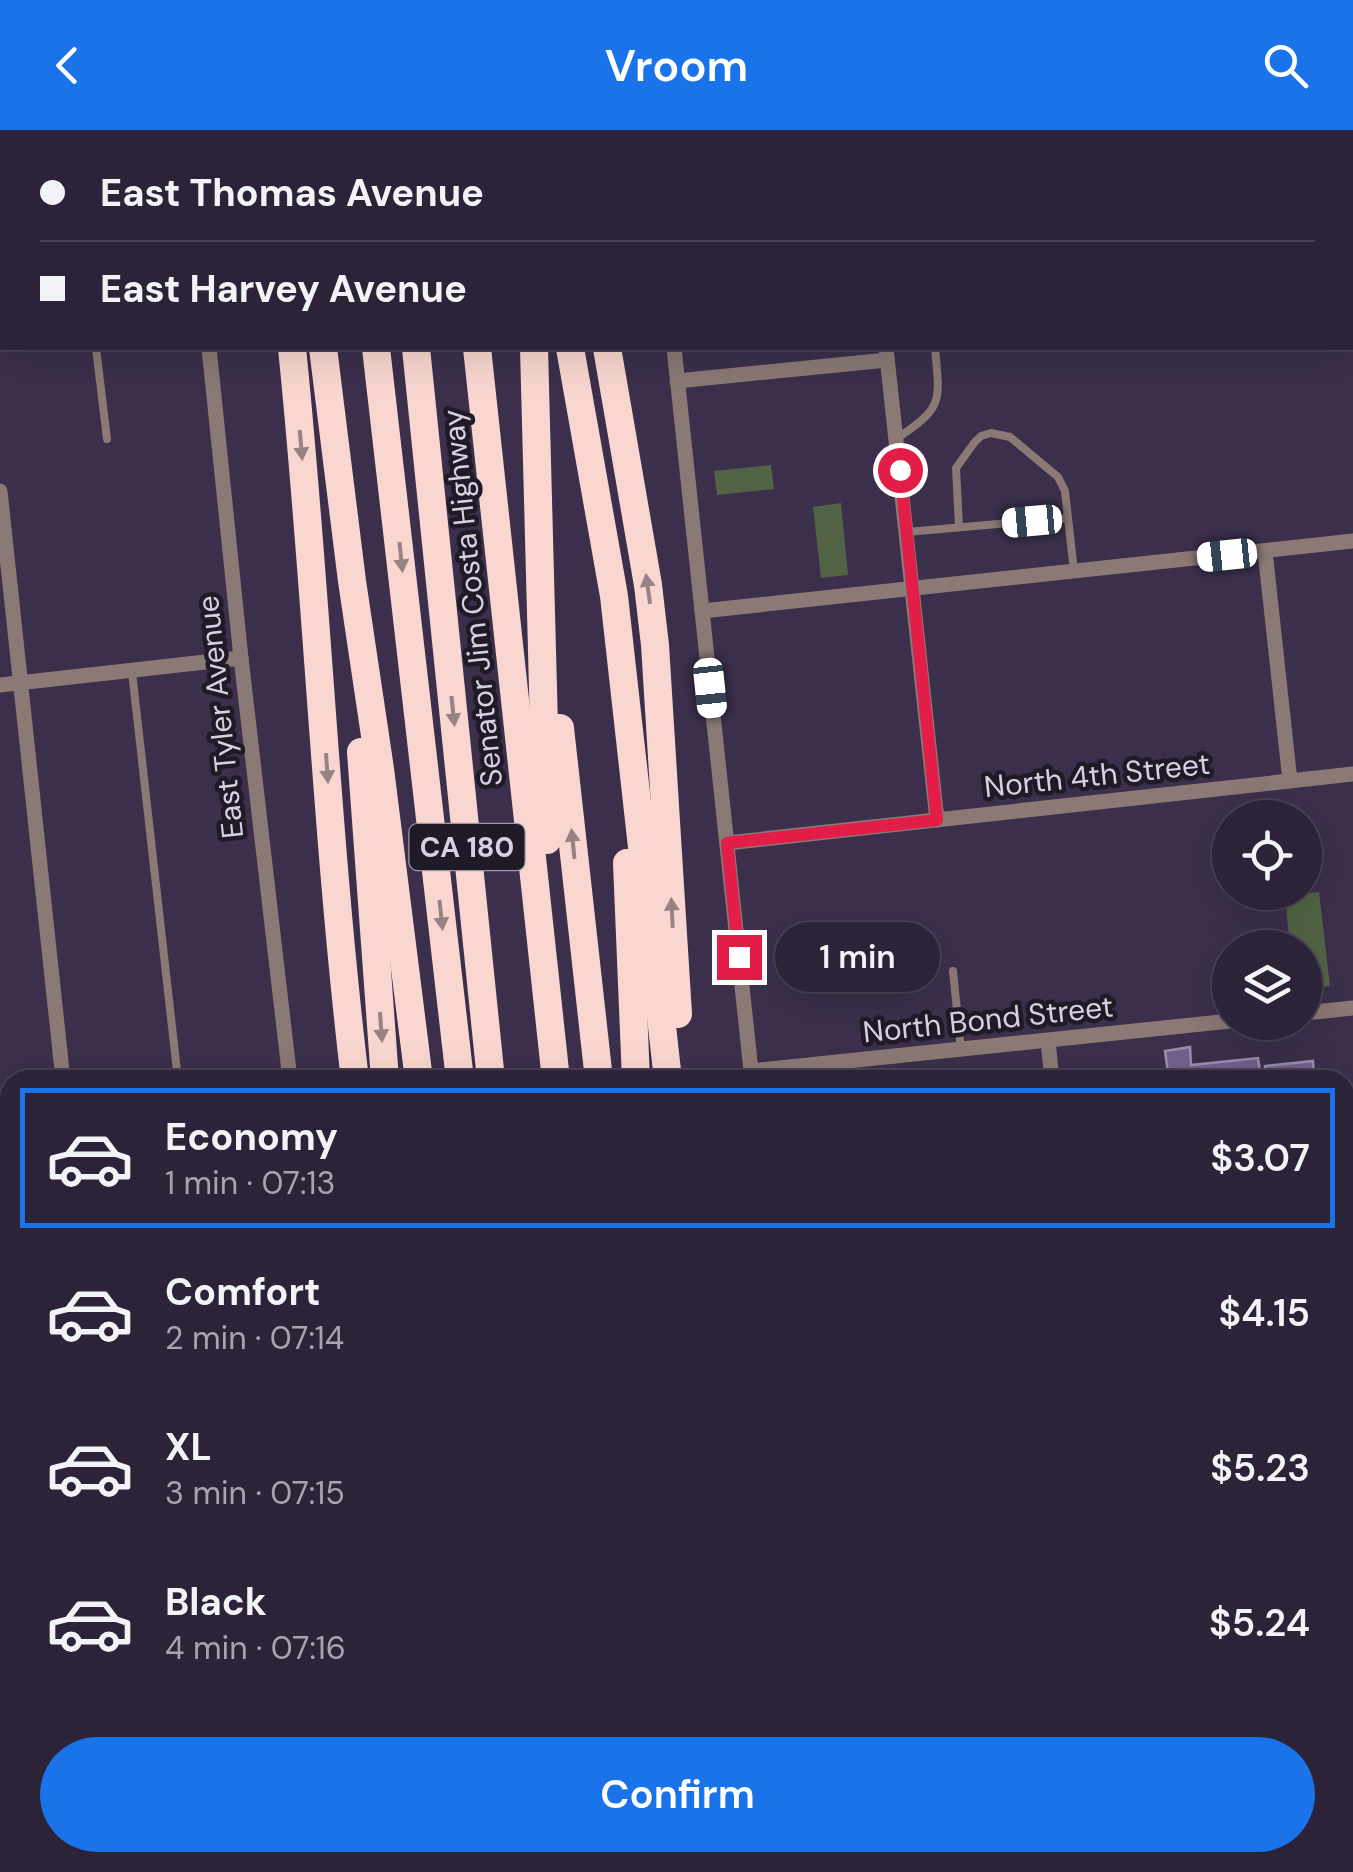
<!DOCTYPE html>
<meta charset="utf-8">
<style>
body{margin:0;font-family:"DM Sans",sans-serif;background:#382f43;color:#f1f3f6;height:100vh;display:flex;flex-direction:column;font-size:38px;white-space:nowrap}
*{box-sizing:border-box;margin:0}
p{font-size:32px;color:#a6a4ae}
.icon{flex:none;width:55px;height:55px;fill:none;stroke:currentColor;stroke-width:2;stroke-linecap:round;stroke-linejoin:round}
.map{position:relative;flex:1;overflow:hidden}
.sheet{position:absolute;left:0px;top:940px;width:1355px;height:802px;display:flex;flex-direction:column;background:#2c2338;border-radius:30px 30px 0 0;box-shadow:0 10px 40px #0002,0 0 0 2px #484053}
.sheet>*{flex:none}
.top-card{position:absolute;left:0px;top:0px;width:1355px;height:220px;box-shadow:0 10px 40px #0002,0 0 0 2px #484053;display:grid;align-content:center;height:220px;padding:0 40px;background:#2c2338}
.tools{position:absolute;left:1212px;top:670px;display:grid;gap:20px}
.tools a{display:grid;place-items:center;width:110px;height:110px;border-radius:50%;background:#2c2338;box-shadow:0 10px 40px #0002,0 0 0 2px #484053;font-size:50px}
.end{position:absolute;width:45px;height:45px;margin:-22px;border:12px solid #e11d48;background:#fff;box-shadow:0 0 0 5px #fff}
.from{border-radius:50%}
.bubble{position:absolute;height:70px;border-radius:35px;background:#2c2338;box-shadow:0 10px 40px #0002,0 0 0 2px #484053;font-size:32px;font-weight:600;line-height:70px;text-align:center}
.car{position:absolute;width:30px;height:60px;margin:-30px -15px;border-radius:12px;box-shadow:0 0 8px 2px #0007;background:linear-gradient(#fff 24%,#345 0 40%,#fff 0 76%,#345 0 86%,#fff 0)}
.top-card b{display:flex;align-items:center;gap:35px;height:95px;font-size:38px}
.top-card b+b{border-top:2px solid #484053}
.top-card i{width:25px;height:25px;background:#f1f3f6}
ul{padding:18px 0 0;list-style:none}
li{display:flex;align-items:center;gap:30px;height:140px;margin:0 20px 15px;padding:0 20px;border:5px solid transparent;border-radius:0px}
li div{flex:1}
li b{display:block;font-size:38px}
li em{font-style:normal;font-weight:600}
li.current{border-color:#1a73e8}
li>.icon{width:90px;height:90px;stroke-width:1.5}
.action{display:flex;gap:20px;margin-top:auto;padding:20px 40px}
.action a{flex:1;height:115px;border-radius:60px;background:#1a73e8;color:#fff;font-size:40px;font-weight:600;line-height:115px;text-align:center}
header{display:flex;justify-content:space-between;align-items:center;height:130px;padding:0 40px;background:#1a73e8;color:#fff;font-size:45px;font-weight:600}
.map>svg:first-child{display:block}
.green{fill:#526345}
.building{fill:#73618d;stroke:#9b8eaf;stroke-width:2.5}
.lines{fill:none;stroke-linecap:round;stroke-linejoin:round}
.service{stroke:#8a7975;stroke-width:8}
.minor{stroke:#8a7975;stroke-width:15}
.motorway{stroke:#f9d7d0;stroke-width:28}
.oneway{fill:#978284}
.route{stroke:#e11d48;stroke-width:12}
.labels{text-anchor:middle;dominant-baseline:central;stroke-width:9;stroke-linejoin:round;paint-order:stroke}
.shield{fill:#201a27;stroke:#a099aa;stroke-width:2.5}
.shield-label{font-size:28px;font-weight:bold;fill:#d7d0e2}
.street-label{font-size:30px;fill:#d7d0e2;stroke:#201a27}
</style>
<header><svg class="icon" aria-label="back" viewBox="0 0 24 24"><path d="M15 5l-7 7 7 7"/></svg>Vroom<svg class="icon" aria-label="search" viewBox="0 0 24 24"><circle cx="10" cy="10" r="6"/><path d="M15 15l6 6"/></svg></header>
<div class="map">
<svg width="1353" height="1742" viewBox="0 0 1353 1742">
<rect width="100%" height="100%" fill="#3b2f4b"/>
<!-- green -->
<g class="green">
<polygon points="771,335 774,359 717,365 714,341"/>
<polygon points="841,373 848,445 821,448 813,377"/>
<polygon points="1319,762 1330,856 1305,859 1305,818 1290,817 1285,766"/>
<polygon points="949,938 950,950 908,950 907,943"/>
<polygon points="1353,1228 1353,1316 1345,1317 1345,1229"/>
</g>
<!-- building -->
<g class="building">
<polygon points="1190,917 1191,935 1258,928 1261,948 1241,950 1240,947 1214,950 1169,950 1165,921"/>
<polygon points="1313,931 1314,950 1266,950 1265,936"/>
</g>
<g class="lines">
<!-- service -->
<g class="service">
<polyline points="96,218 107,309"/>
<path d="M896,309C944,277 940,272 935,218"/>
<polyline points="959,397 956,338 974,313 981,306 991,303 1010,307 1058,347 1065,361 1068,388"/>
<polyline points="907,402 1068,388 1074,441"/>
<polyline points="132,542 178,950"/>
<polyline points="953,841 961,920"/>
<polyline points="1345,994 1353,993"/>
<polyline points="1345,1227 1353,1226"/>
<polyline points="1345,1459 1353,1458"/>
<polyline points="3,1486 10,1546"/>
<polyline points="1345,1690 1353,1689"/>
<polyline points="31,1732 31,1742"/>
<polyline points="260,1732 261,1742"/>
</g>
<!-- minor -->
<g class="minor">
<polyline points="186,0 187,2"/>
<polyline points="864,2 886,0"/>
<polyline points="0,94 2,93"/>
<polyline points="209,218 241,528 290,950"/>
<polyline points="674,218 752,950"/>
<polyline points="886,218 937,690"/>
<polyline points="677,251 887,230"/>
<polyline points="0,361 63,950"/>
<polyline points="1265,421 1290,651"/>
<polyline points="702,481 1353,411"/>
<polyline points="0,555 241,528"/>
<polyline points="727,713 1353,644"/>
<polyline points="1305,883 1353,878"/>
<polyline points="1048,911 1052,950"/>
<polyline points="751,941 1230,891"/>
<polyline points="0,1021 10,1020"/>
<polyline points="1345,1110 1353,1109"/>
<polyline points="1345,1339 1353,1339"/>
<polyline points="0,1484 10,1483"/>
<polyline points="1345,1573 1353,1572"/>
<polyline points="146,1732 147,1742"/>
<polyline points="375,1732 377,1742"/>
<polyline points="897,1732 897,1734"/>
<polyline points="1135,1732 1136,1742"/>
</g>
<!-- motorway -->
<g class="motorway">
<polyline points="261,0 261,2"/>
<polyline points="296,0 297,2"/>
<polyline points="351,0 352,2"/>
<polyline points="392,0 392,2"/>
<polyline points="453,0 453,2"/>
<polyline points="520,0 521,2"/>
<polyline points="573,0 574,2"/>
<path d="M292,218C317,461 326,707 355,950"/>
<polyline points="323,218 352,451 380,639 419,950"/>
<polyline points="376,218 460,950"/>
<polyline points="416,218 491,950"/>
<polyline points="477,218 556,950"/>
<polyline points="534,218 547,710"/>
<polyline points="570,218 614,466 668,950"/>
<polyline points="607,218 648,455 655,515 678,884"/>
<polyline points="560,598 599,950"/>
<polyline points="361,622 385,950"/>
<polyline points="627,733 636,950"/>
<polyline points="522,1732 523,1742"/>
<polyline points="572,1732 573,1742"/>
<polyline points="612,1732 615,1742"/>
<polyline points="686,1732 688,1742"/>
<polyline points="716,1732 719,1742"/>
<polyline points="786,1732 789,1742"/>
</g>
</g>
<!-- one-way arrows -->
<defs><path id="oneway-solid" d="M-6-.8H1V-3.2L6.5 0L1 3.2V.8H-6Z" transform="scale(2.5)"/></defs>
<g class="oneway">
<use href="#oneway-solid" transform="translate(301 315) rotate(85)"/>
<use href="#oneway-solid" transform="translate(401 427) rotate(84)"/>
<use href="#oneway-solid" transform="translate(648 459) rotate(-98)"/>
<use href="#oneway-solid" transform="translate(453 581) rotate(84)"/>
<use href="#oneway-solid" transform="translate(327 638) rotate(86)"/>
<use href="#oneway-solid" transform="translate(573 714) rotate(-96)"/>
<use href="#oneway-solid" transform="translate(672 783) rotate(-93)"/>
<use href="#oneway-solid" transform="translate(441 785) rotate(84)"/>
<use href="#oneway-solid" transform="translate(381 897) rotate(86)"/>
</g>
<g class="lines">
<!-- route -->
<polyline class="route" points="739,827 727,713 937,690 900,340"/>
</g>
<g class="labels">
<!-- shield labels -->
<rect class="shield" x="409.5" y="694" width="115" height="46" rx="8"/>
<g class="shield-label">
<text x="467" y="717">CA 180</text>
</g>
<!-- street labels -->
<g class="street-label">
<text transform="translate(472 468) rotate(-96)">Senator Jim Costa Highway</text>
<text transform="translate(220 587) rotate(-96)">East Tyler Avenue</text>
<text transform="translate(1097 645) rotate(-6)">North 4th Street</text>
<text transform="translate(988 889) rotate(-6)">North Bond Street</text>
</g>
</g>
</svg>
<div class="tools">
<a><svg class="icon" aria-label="locate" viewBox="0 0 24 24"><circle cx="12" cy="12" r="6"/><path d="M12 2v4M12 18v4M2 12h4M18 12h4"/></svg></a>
<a><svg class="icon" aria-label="layers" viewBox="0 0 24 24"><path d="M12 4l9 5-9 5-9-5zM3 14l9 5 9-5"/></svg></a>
</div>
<i class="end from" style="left:900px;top:340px"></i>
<i class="end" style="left:739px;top:827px"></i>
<div class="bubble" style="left:775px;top:792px;width:165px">1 min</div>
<i class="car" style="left:1032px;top:391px;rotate:265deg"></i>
<i class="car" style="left:1227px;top:425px;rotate:264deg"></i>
<i class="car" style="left:710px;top:558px;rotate:174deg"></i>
<div class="top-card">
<b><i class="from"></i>East Thomas Avenue</b>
<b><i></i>East Harvey Avenue</b>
</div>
<section class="sheet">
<ul>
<li class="current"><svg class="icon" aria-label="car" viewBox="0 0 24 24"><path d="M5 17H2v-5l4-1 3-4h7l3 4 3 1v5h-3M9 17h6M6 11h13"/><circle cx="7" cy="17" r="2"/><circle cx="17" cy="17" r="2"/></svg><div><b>Economy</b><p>1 min · 07:13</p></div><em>$3.07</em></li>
<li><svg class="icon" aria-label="car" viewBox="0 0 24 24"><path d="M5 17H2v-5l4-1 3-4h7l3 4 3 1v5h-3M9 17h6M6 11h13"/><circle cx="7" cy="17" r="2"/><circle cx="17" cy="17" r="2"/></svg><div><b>Comfort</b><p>2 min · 07:14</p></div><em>$4.15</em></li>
<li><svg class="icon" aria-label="car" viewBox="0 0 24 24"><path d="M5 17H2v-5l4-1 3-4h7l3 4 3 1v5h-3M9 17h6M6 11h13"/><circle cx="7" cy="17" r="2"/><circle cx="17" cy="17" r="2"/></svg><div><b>XL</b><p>3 min · 07:15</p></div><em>$5.23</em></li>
<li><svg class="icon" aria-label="car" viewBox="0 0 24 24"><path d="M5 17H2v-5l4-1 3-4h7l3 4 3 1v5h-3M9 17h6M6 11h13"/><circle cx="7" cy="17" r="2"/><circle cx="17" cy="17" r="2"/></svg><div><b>Black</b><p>4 min · 07:16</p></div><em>$5.24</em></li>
</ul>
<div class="action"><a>Confirm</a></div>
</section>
</div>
